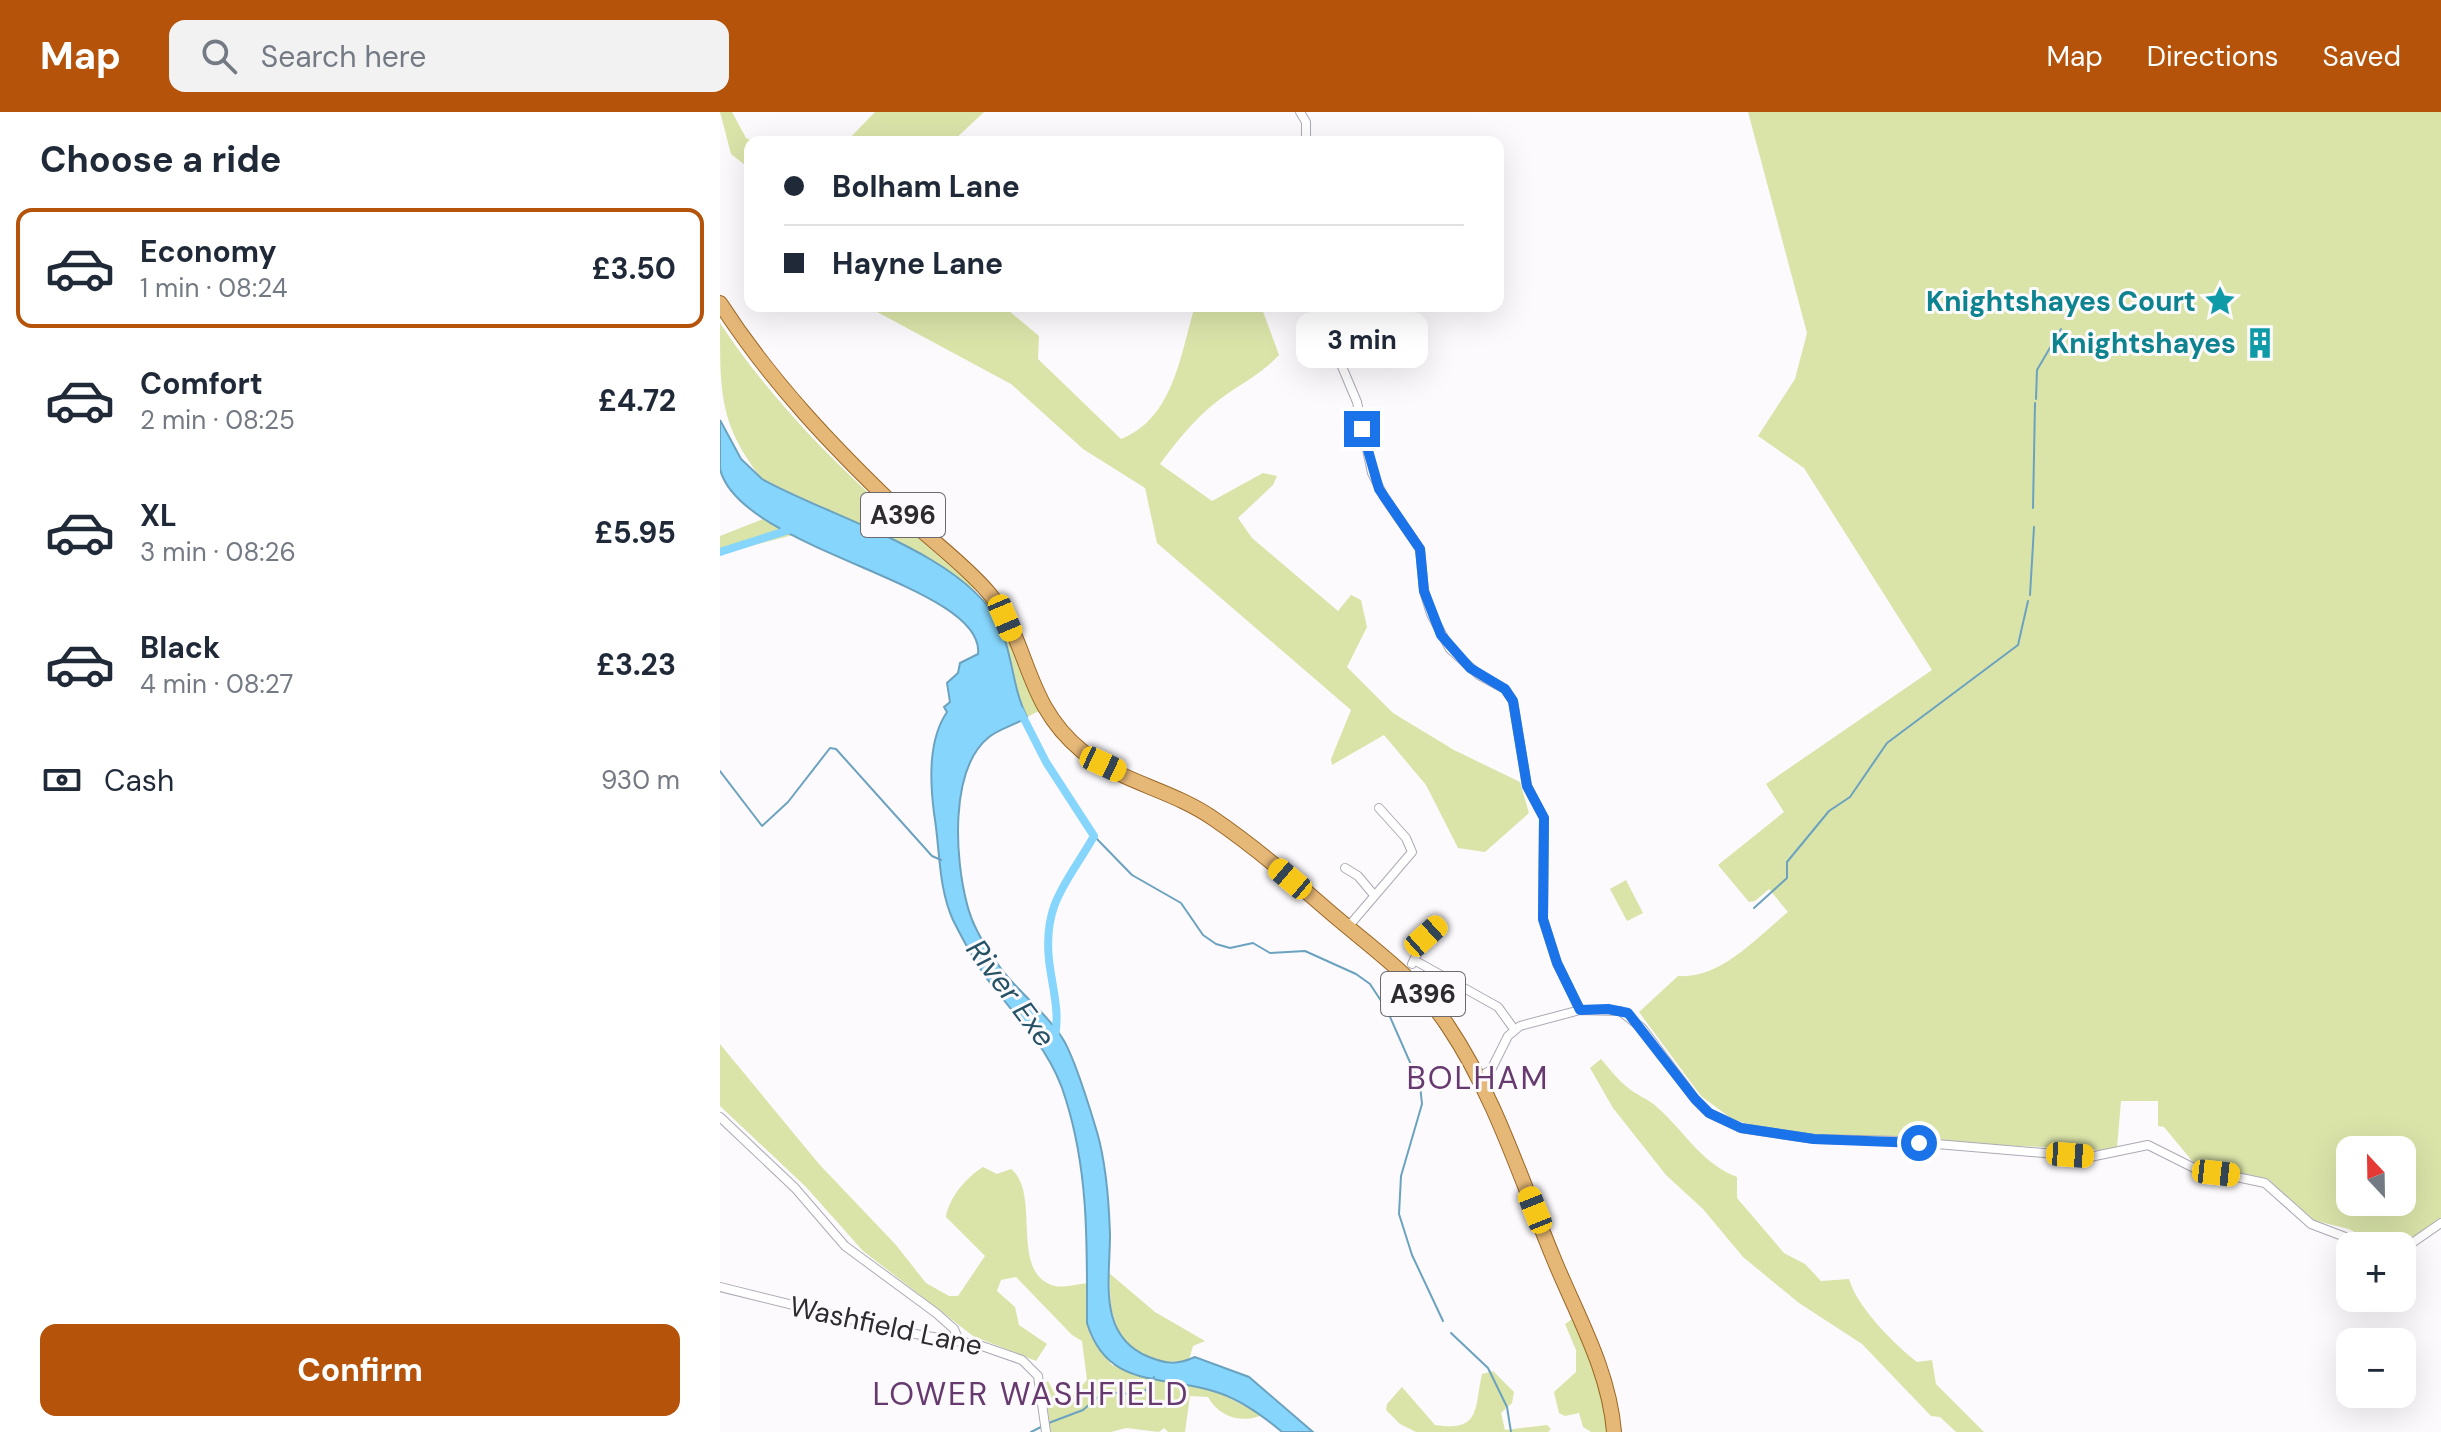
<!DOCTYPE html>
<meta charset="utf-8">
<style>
body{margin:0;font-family:"DM Sans",sans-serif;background:#f2f2f3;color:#1f2937;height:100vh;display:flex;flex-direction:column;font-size:30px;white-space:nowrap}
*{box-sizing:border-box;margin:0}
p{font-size:26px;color:#747a83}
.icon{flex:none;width:44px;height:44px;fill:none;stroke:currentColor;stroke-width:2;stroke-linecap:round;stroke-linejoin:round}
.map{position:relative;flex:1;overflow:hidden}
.panel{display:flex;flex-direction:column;background:#fff;width:720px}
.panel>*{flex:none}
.hud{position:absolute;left:24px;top:24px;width:760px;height:176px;border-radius:16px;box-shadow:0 8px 32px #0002;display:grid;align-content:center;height:176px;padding:0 40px;background:#fff}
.needle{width:52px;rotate:338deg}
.buttons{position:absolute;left:1616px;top:1024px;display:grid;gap:16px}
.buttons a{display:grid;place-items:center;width:80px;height:80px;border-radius:16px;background:#fff;box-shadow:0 8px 32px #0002;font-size:40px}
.end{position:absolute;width:36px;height:36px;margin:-18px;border:10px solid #1a73e8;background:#fff;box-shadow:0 0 0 4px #fff}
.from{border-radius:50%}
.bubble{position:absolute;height:56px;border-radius:16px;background:#fff;box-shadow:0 8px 32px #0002;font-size:26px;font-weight:700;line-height:56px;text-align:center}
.car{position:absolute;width:24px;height:48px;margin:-24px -12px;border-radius:10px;box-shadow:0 0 6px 2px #0007;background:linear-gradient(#f5c518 24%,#345 0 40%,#f5c518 0 76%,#345 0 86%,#f5c518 0)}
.hud b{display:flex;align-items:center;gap:28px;height:76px;font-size:30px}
.hud b+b{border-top:2px solid #e0e1e3}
.hud i{width:20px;height:20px;background:#1f2937}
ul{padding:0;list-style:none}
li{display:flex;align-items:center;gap:24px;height:120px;margin:0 16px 12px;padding:0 24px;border:4px solid transparent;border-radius:16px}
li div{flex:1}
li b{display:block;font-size:30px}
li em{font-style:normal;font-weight:700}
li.on{border-color:#b45309}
li>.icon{width:72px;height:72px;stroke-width:1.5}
h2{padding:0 40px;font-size:36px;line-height:96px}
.pay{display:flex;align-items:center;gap:20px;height:88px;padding:0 40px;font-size:30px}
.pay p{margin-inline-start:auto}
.action{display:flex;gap:16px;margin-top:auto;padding:16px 40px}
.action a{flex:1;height:92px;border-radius:16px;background:#b45309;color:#fff;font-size:32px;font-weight:700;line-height:92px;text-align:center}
header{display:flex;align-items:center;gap:48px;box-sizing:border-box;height:112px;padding:0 40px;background:#b45309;color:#fff}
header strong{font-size:38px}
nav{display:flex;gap:44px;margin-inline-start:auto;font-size:28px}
.search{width:560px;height:72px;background:#f2f2f3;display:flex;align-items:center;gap:20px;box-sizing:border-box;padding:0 28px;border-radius:16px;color:#747a83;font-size:30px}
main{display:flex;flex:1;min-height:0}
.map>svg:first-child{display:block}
.green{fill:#dae4a9;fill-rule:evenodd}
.water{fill:#86d5fc;stroke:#6ba2bf;stroke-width:2}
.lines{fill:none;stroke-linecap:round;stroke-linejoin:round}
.stream{stroke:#6ba2bf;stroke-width:2}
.canal{stroke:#86d5fc;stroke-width:8}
.minor-casing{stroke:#aea9b6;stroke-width:10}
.primary-casing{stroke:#9a6724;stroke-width:16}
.minor{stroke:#fff;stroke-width:8}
.primary{stroke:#e6b878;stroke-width:14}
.route{stroke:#1a73e8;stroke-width:10}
.labels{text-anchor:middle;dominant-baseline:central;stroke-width:6;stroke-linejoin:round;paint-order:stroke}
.shield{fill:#fcfafd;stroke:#6b696e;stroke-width:2}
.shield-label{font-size:26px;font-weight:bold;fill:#2d2b30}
.culture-label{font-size:28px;font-weight:bold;fill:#0d838f;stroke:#fcfafd;text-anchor:end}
.street-label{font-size:28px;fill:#2d2b30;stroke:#fcfafd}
.water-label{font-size:30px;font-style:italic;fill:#255165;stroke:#fcfafd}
.quarter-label{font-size:32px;letter-spacing:2px;fill:#673a6f;stroke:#fcfafd}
</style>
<header>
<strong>Map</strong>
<div class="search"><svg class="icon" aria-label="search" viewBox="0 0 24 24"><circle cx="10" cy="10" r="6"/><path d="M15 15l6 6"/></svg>Search here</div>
<nav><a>Map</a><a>Directions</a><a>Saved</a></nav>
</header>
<main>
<section class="panel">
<h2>Choose a ride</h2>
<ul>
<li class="on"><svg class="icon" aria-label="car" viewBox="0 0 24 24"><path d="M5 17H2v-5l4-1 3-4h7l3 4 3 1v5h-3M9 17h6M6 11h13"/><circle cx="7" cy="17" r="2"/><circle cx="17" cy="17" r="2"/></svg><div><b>Economy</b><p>1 min · 08:24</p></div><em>£3.50</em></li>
<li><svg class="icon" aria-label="car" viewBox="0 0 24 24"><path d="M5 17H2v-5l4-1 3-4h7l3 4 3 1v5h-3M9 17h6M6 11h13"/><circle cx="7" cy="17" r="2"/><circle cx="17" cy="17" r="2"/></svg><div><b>Comfort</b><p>2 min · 08:25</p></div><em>£4.72</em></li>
<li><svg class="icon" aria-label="car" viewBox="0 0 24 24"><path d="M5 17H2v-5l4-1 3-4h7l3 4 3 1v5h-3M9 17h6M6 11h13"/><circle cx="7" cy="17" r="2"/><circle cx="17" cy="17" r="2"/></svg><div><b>XL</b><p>3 min · 08:26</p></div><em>£5.95</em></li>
<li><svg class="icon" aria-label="car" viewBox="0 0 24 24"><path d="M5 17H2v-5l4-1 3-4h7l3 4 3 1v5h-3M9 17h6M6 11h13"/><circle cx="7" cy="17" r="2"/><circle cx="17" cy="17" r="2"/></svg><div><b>Black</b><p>4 min · 08:27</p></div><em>£3.23</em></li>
</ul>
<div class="pay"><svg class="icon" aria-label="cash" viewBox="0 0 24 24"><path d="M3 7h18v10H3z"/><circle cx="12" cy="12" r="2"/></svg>Cash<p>930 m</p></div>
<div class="action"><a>Confirm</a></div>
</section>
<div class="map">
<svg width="1721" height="1320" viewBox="0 0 1721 1320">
<rect width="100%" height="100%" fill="#fcfafd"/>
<!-- green -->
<g class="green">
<polygon points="0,0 12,0 26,26 34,30 30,30 30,57 11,42"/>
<polygon points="155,0 264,0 232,30 126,30"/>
<path d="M1028,0H1721V1108L1681,1134H1659L1629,1117L1596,1109L1583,1101L1548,1067L1473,1050L1444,1015L1438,1014V989H1401L1397,1036L1381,1038L1098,1024L1041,1016L1012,1007L981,984L919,900L958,864C1001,867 1037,825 1068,800L1049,777L1035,789L1029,790L998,753L1064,700L1046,672L1212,558L1084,356L1038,324L1075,267L1087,221ZM1630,1038H1682V1090H1630Z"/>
<path d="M146,194H283L319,224L318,247L401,327C454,306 460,243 475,194H541L559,243C544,259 528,268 510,280C482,298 459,326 440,352L492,389L543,361L557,364L553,373L518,406L532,426L618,499L631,483L641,488L647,515L627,555L673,601L734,638L800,670L809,701L765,740L738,736L706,673L664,623L612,653L611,647L631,598L437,431L425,376L363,337L291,272Z"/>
<path d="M0,211C71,318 161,394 257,477C290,512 295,558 319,599L307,605L261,482L205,444L42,367C0,313 0,283 0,211Z"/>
<polygon points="43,407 73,423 0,442 0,424"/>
<polygon points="906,768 923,801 907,809 890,777"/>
<path d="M0,932L99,1052L176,1133L206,1171L229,1184H238L265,1144L226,1105C229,1085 247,1065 263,1055L277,1062L291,1057C322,1081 288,1162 335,1174C344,1176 358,1172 367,1171V1211L371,1225L392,1253L497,1280L542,1303C522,1312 499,1305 488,1285L470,1284L465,1320H448L444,1316L439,1320L406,1316L391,1320H331L324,1272L328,1269L337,1286L347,1289L367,1268L362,1229L352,1223L296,1165L281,1168L277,1179L295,1195L299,1213L327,1232L316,1249L253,1224L143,1139L86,1075L0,994Z"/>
<path d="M881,947C889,956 897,967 907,975C916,983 929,987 938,996C965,1020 982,1052 1017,1065V1086L1064,1141L1085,1152L1101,1169L1129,1167C1137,1195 1173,1231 1197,1250L1212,1248L1216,1272L1264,1320H1236L1220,1305L1211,1304L1142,1232L1079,1191L1023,1145L983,1097L946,1063L893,996L870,956Z"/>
<polygon points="389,1161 435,1200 485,1229 473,1234 469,1248 440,1251 413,1239 399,1222 391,1196"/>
<polygon points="852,1207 858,1210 877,1256 890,1320 871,1320 863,1315 859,1301 845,1304 839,1301 834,1280 856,1260 856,1238 845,1212"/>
<path d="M773,1259L794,1280L792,1291L781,1301L785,1318L827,1313L831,1317L828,1320H696L680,1312L666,1298L667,1292L682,1275L715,1313C762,1320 754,1296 762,1262Z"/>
</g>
<!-- water -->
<path class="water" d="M0,308L21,347L42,367C110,405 245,442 279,512C293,542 292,576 307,605C296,613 280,616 269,625C229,657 235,747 247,792C252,813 264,833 277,851C295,878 323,897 341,924C354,942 370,997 377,1020C386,1051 389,1090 390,1123C390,1168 377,1224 429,1245C446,1252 457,1253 475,1245L529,1265L593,1320H562C542,1303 518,1286 493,1279C440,1263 387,1276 367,1211C367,1135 369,1062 346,988C333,943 306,916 278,881C261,861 245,832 233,808C218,775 220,736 214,701C210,669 208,628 227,600L224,595L230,590L227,571L238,561L240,551L258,542C266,472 20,439 0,357C0,342 0,323 0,308Z"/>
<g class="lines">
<!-- stream -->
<g class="stream">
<polyline points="1316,287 1317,258 1341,217"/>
<polyline points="1313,396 1315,291"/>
<polyline points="1310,483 1314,415"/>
<polyline points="0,659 42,714 68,690 110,636 116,637 212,744 221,748"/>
<polyline points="374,724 412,763 461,791 483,823 496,832 510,836 533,831 550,841 585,839 636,862 650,872 667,898 700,973 702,992 681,1064 679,1102 692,1143 723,1209"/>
<polyline points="1034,796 1067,766 1067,750 1109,699 1130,685 1167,631 1298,533 1308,489"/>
<polyline points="731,1221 768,1256 787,1295 791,1320"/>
<polyline points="326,1312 363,1298 384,1280 411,1282 426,1278 434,1265"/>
<polyline points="311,1320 321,1315"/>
</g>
<!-- canal -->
<g class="canal">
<polyline points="0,440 75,416"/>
<path d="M300,599L326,650L374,724C348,770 323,790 329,848C332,875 341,902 334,928"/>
</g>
<defs>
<g id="minor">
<polyline points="580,0 586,10 586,30"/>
<polyline points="603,194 609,224 637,290 652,361 664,385 700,437 704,479 711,502 730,537 759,563 785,577 793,589 807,674 824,706 823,807 837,851 860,898"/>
<polyline points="625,756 638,764 654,783"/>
<polyline points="628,815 692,740 686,726 659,696"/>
<polyline points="694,848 778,895 794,917"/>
<polyline points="692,852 706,824 718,813"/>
<polyline points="758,966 771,958 788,924 800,914 860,898 900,899 922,916 975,987 989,1001 1021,1016 1094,1027 1181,1029 1370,1045 1428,1033 1474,1056 1545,1071 1591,1112 1649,1134"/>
<polyline points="0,1005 75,1076 125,1134 216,1201 234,1217 239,1229"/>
<polyline points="1682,1138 1721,1111"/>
<polyline points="0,1175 178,1219 259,1233 302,1248 318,1264 326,1320"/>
</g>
<path id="primary" d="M0,191C51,270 113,335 180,399C209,427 242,450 268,480C311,529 302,590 362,639C400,670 453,678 494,707C535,735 573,768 611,801C653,837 697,867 728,914C775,984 801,1068 833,1145C856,1202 889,1257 894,1320"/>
</defs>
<!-- minor casing -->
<use href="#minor" class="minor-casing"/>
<!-- primary casing -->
<use href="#primary" class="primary-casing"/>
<!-- minor -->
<use href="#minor" class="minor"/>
<!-- primary -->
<use href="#primary" class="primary"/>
</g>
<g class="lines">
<!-- route -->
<polyline class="route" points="642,317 659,377 700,437 704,479 721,523 750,556 785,577 793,589 807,674 824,706 823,807 837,851 860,898 888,897 908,901 975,987 989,1001 1021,1016 1094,1027 1199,1031"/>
</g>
<!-- icons -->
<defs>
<symbol id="sight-bare" viewBox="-9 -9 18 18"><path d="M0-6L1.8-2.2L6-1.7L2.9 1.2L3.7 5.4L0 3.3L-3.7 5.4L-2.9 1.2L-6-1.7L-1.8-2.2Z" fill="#0f9aa8" stroke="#fcfafd" stroke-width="2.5" paint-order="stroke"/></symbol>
<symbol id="building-bare" viewBox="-9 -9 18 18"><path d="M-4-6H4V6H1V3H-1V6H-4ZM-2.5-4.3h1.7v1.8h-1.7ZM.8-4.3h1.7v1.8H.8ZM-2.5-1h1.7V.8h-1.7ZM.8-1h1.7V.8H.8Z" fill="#0f9aa8" stroke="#fcfafd" stroke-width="2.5" paint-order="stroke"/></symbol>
</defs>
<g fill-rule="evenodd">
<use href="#sight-bare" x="1478" y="167" width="44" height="44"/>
<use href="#building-bare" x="1518" y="209" width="44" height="44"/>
</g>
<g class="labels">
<!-- shield labels -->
<g class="shield">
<rect x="141" y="381" width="84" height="44" rx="6"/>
<rect x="661" y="860" width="84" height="44" rx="6"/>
</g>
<g class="shield-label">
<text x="183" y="403">A396</text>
<text x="703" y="882">A396</text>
</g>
<!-- culture labels -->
<g class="culture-label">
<text x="1476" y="189">Knightshayes Court</text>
<text x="1516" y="231">Knightshayes</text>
</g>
<!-- street labels -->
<g class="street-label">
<text transform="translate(166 1214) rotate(12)">Washfield Lane</text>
</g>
<!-- water labels -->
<g class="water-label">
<text transform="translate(291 881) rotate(53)">River Exe</text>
</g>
<!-- quarter labels -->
<g class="quarter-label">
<text x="758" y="966">BOLHAM</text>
<text x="311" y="1282">LOWER WASHFIELD</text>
</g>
</g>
</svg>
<div class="buttons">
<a><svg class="needle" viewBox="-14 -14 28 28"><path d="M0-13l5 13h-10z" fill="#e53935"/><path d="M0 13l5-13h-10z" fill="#747a83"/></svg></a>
<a>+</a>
<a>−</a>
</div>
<i class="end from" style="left:1199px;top:1031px"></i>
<i class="end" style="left:642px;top:317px"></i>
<div class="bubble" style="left:576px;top:200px;width:132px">3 min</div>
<i class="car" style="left:285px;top:506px;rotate:157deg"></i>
<i class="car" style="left:383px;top:652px;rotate:115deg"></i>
<i class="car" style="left:570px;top:767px;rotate:310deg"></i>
<i class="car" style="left:706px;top:824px;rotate:48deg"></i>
<i class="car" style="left:1350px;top:1043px;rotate:94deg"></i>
<i class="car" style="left:1496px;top:1061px;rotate:96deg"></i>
<i class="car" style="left:815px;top:1098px;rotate:338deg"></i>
<div class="hud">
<b><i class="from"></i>Bolham Lane</b>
<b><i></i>Hayne Lane</b>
</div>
</div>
</main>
